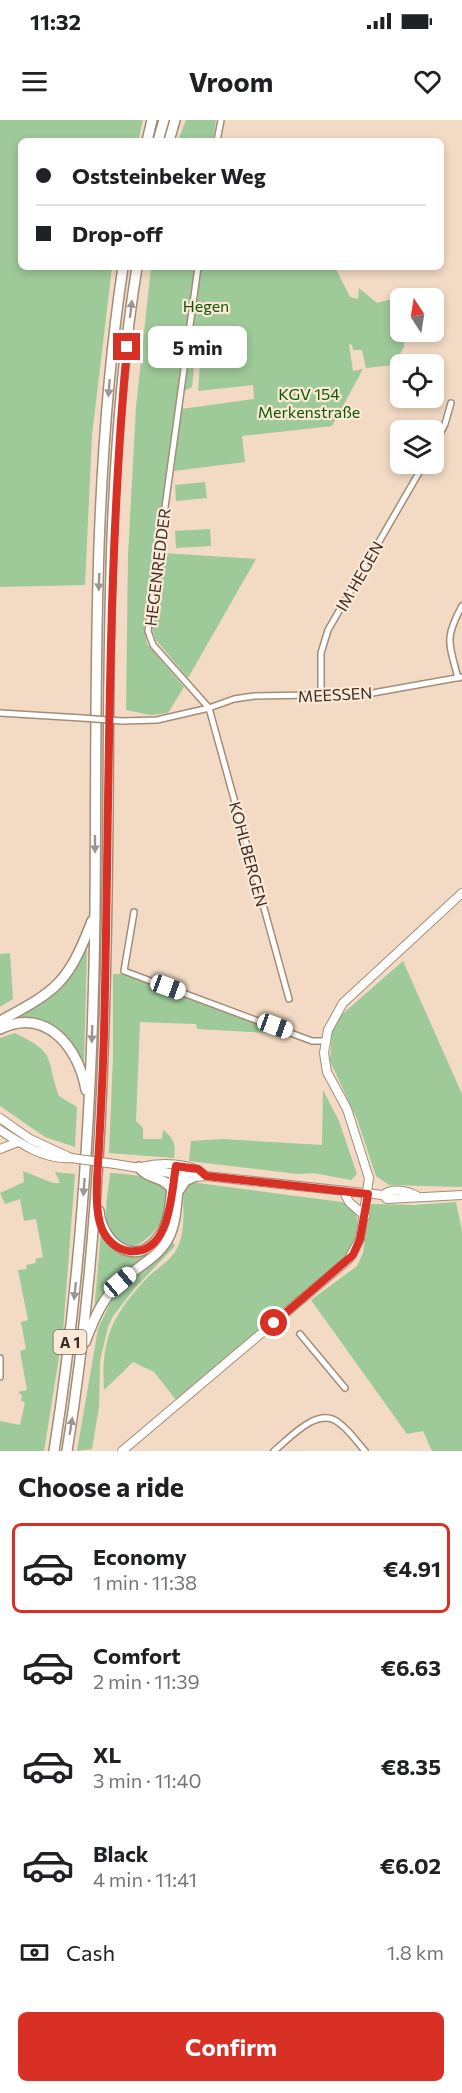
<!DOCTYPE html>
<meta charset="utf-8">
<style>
body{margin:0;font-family:Commissioner,sans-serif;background:#f2f2f2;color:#202124;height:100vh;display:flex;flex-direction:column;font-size:22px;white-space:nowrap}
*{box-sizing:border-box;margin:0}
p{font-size:20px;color:#757577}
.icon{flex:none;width:33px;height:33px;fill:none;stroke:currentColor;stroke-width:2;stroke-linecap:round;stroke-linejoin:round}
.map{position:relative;height:1331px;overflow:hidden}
.sheet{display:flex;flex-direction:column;background:#fff;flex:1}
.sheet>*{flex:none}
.top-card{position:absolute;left:18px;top:18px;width:426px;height:132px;border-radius:9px;box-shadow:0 3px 9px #0003;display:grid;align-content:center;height:132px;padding:0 18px;background:#fff}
.needle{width:39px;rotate:348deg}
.tools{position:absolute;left:390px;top:168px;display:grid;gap:12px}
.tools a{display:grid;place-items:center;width:54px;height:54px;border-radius:9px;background:#fff;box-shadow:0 3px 9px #0003;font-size:30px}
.end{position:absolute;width:27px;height:27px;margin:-14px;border:8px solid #d93025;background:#fff;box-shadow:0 0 0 3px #fff}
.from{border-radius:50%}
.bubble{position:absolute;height:42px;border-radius:9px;background:#fff;box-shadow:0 3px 9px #0003;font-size:20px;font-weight:700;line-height:42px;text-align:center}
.car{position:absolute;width:18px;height:36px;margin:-18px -9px;border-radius:8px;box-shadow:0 0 4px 2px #0007;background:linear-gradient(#fff 24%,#345 0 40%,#fff 0 76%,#345 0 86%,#fff 0)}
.top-card b{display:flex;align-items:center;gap:21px;height:57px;font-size:22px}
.top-card b+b{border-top:2px solid #e0e0e0}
.top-card i{width:15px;height:15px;background:#202124}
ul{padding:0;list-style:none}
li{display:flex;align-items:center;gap:18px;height:90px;margin:0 12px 9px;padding:0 6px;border:3px solid transparent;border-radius:9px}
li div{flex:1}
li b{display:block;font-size:22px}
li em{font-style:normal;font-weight:700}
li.selected{border-color:#d93025}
li>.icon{width:54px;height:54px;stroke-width:1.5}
h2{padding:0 18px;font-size:27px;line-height:72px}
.pay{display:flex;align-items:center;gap:15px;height:66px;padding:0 18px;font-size:22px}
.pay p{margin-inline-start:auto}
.action{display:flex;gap:12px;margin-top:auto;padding:12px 18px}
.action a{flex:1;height:69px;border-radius:9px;background:#d93025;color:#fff;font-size:24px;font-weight:700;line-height:69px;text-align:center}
.status{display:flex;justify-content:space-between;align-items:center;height:42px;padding:0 30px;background:#fff;direction:ltr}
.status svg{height:16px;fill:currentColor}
header{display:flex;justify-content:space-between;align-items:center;height:78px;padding:0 18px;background:#fff;font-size:27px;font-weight:700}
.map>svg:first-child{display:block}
.green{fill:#9ec998}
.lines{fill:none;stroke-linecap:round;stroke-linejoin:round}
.street-casing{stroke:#a38d78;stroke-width:8}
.secondary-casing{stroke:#a38d78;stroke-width:10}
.highway-casing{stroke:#a38d78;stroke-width:12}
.street{stroke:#fff;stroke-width:5}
.secondary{stroke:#fff;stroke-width:8}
.highway{stroke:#fff;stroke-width:9}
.street-bridge-casing{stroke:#a38d78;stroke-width:8;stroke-linecap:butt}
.secondary-bridge-casing{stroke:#a38d78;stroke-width:10;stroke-linecap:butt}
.street-bridge{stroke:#fff;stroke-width:5}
.secondary-bridge{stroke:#fff;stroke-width:8}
.oneway{fill:#9c9692}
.route{stroke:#d93025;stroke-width:8}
.labels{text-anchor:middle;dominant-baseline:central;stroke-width:4.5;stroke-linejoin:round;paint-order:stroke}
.shield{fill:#fce8d6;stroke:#73665b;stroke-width:1.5}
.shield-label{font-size:15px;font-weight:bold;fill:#382e26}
.park-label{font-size:16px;fill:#0e5905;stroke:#fce8d6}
.street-label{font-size:16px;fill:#382e26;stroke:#fce8d6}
</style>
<div class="status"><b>11:32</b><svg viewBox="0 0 49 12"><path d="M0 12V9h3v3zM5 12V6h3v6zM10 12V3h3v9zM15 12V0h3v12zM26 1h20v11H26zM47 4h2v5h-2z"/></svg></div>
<header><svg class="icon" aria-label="menu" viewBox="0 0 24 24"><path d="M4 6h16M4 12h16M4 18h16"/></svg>Vroom<svg class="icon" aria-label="heart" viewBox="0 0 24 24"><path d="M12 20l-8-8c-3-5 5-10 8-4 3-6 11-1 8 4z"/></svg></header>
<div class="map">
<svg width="462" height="1331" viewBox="0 0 462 1331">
<rect width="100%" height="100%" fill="#f2dac4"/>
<!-- green -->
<g class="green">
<polygon points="0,0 143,0 138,21 21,21 21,147 112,147 92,315 85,465 0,467"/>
<polygon points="186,0 216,0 213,21 178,21"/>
<polygon points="151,147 335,147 350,177 358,179 359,168 377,183 392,179 400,182 400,212 405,212 404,227 394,245 366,248 362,230 353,230 352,225 349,224 353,251 363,249 332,306 242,316 245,342 174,351 181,289 254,279 253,265 198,271 200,244 194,247 192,267 184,271 188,247 182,246 144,507 147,524 184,567 168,593 151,595 126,590 128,436 136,287"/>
<polygon points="205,362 207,378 176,381 175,365"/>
<polygon points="210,409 211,426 176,428 175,411"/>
<polygon points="163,433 256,439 188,558 156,520 152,509"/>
<path d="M87,828L84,941L82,942C66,912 54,903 20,900L16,896L31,889L64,865Z"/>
<polygon points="10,833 13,879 0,887 0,834"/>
<polygon points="403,841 462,974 462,1067 389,1065 376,1056 357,999 330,941 332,911 338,898"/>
<path d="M113,854H125L286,914L197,909L196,904L140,902L136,1001L143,1008V1019H162L163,1010C174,1018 176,1024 174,1038L109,1033L113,937Z"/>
<path d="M15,913C58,934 45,937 59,976L77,987L75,1027L45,1017L0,986V918Z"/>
<polygon points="323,970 339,1001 357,1054 351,1060 313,1053 298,1054 189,1041 191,1021 222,1019 322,1025"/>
<polygon points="23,1051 53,1063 60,1063 55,1052 75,1054 63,1212 44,1331 0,1331 0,1301 20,1305 25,1282 21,1281 22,1276 18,1272 27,1270 20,1231 26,1229 21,1202 28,1200 18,1150 27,1149 26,1145 36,1143 35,1139 43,1137 36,1099 24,1101 20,1079 5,1084 0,1073 24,1062"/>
<path d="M110,1053C122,1053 155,1057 163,1065C185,1089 126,1161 108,1107C103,1091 109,1069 110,1053Z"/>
<path d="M198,1063L342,1082L355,1088C360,1107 355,1121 348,1138L177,1281L154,1252L133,1242L104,1270C101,1218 112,1195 148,1157C156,1149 168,1142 175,1132C187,1113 182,1090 184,1069L188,1064Z"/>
<polygon points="456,1082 462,1111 462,1331 432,1331 423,1311 407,1314 311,1180 357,1146 363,1133 370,1084 415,1085"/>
<polygon points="101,1112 107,1122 123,1133 160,1120 162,1122 118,1160 94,1193"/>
<polygon points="172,1120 175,1126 135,1168 113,1196 108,1207 100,1241 99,1287 92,1329 77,1331 98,1209 112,1179"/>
</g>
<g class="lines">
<defs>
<g id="street">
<polyline points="217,21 221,0"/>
<polyline points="198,147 148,511 153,525 209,588 289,879"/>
<polyline points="434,326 445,304 451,283"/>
<path d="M458,558C449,523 444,519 462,486"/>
<polyline points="321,577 321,533 328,510 424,344"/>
<polyline points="0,593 82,598"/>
<polyline points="122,601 157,600 209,588 234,579 254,576 367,574 462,557"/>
<polyline points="134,792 124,851 312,921 325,921"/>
<polyline points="300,1214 345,1268"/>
<polyline points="0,1238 0,1257"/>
<path d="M274,1331C289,1319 318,1285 339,1303C349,1310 357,1322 365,1331"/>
</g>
<g id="secondary">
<polyline points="0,998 30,1019 71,1038"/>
<path d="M0,1010C21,1024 45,1040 71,1038"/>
<polyline points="0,1029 18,1022"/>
<polyline points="115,1044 194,1057 206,1056 383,1075 387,1079 462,1075"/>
<path d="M141,1047C160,1042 191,1042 206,1056"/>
<polyline points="344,1072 349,1082 365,1096"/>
<path d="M383,1075C392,1068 407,1070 417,1076"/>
<polyline points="122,1331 348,1140 360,1119 369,1058 347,989 327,952 324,933 328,910 343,883 462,773"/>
</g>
<g id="highway">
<polyline points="147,21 152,0"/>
<polyline points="158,21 164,0"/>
<polyline points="169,21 175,0"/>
<path d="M0,901C58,870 68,863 92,801"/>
<path d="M0,909C47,886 79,929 86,970"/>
<path d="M139,1047C147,1060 165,1056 172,1070"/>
<polyline points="180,1069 185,1061 194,1057"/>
<path d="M99,1091C102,1124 137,1150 160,1115C171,1100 170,1078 173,1060"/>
<path d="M85,1222C94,1199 102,1179 120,1162C135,1148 158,1138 168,1119C178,1100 176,1076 180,1056"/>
<path d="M54,1331C82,1152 93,971 95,790C97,576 91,359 123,147"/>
<path d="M67,1331C101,1121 106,907 108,695C109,512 108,327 137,147"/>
</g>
</defs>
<!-- street casing -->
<use href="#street" class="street-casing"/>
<!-- secondary casing -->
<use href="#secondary" class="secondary-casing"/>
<!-- highway casing -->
<use href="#highway" class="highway-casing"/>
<!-- street -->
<use href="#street" class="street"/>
<!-- secondary -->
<use href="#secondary" class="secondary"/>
<!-- highway -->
<use href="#highway" class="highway"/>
<defs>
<polyline id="street-bridge" points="82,598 122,601"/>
<polyline id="secondary-bridge" points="71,1038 115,1044"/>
</defs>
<!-- street-bridge casing -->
<use href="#street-bridge" class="street-bridge-casing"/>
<!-- secondary-bridge casing -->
<use href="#secondary-bridge" class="secondary-bridge-casing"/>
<!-- street-bridge -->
<use href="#street-bridge" class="street-bridge"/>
<!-- secondary-bridge -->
<use href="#secondary-bridge" class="secondary-bridge"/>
</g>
<!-- one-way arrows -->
<defs><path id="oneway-solid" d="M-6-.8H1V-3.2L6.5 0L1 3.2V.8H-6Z" transform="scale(1.5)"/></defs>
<g class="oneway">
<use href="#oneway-solid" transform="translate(131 189) rotate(-83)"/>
<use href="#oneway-solid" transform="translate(109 268) rotate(95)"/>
<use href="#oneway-solid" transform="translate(99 462) rotate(92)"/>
<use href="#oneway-solid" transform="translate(95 724) rotate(90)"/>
<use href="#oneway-solid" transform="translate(92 914) rotate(92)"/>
<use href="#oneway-solid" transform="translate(84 1067) rotate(94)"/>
<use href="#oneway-solid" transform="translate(75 1171) rotate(96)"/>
<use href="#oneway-solid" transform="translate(71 1306) rotate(-81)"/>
</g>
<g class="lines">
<!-- route -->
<path class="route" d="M127,227C106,455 110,684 104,913C103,951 101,989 99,1027C98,1049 93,1088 102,1109C107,1120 116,1129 129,1131C171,1136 171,1073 176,1046L198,1049L206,1056L368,1074L360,1119L353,1135L274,1203"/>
</g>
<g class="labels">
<!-- shield labels -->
<rect class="shield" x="53.5" y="1210" width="33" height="24" rx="4.5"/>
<g class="shield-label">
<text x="70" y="1222">A 1</text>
</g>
<!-- park labels -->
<g class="park-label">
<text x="206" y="185">Hegen</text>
<text x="309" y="273">KGV 154<tspan x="309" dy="18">Merkenstraße</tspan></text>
</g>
<!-- street labels -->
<g class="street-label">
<text transform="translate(157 447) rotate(-83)">HEGENREDDER</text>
<text transform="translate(359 456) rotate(-60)">IM HEGEN</text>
<text transform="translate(335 574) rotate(-3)">MEESSEN</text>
<text transform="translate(249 734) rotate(75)">KOHLBERGEN</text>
</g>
</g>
</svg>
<div class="tools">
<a><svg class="needle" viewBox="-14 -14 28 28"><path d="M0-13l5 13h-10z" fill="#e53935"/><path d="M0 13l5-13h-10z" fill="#757577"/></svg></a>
<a><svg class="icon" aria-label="locate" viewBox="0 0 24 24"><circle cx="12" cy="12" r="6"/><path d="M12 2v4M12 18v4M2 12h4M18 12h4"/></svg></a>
<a><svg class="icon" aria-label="layers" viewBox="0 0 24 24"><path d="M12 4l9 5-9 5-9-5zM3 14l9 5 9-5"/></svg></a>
</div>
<i class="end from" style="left:274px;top:1203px"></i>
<i class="end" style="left:127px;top:227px"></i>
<div class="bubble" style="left:148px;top:206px;width:99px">5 min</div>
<i class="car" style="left:168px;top:867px;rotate:110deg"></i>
<i class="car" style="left:275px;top:906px;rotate:110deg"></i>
<i class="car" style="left:120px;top:1162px;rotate:50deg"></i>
<div class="top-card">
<b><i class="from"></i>Oststeinbeker Weg</b>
<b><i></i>Drop-off</b>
</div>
</div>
<section class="sheet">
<h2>Choose a ride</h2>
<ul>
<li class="selected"><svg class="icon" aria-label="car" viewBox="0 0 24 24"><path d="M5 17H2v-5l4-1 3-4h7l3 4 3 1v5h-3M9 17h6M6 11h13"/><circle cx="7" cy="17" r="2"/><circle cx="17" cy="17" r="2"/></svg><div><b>Economy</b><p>1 min · 11:38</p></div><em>€4.91</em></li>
<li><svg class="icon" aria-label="car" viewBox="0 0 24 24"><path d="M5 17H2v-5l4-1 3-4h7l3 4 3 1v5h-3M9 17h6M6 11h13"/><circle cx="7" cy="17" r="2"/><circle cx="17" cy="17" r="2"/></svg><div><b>Comfort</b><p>2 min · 11:39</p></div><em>€6.63</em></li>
<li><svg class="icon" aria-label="car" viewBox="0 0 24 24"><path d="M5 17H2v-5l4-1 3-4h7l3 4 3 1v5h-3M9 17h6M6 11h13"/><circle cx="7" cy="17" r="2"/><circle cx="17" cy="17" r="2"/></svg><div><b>XL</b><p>3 min · 11:40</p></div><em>€8.35</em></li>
<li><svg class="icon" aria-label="car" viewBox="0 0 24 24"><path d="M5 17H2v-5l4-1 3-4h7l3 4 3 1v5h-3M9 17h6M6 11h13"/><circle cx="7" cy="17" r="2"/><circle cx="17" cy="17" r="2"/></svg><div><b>Black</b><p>4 min · 11:41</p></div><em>€6.02</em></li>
</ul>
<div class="pay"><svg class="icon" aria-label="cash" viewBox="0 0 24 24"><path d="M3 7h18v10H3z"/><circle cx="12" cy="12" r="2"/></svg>Cash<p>1.8 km</p></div>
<div class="action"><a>Confirm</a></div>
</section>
